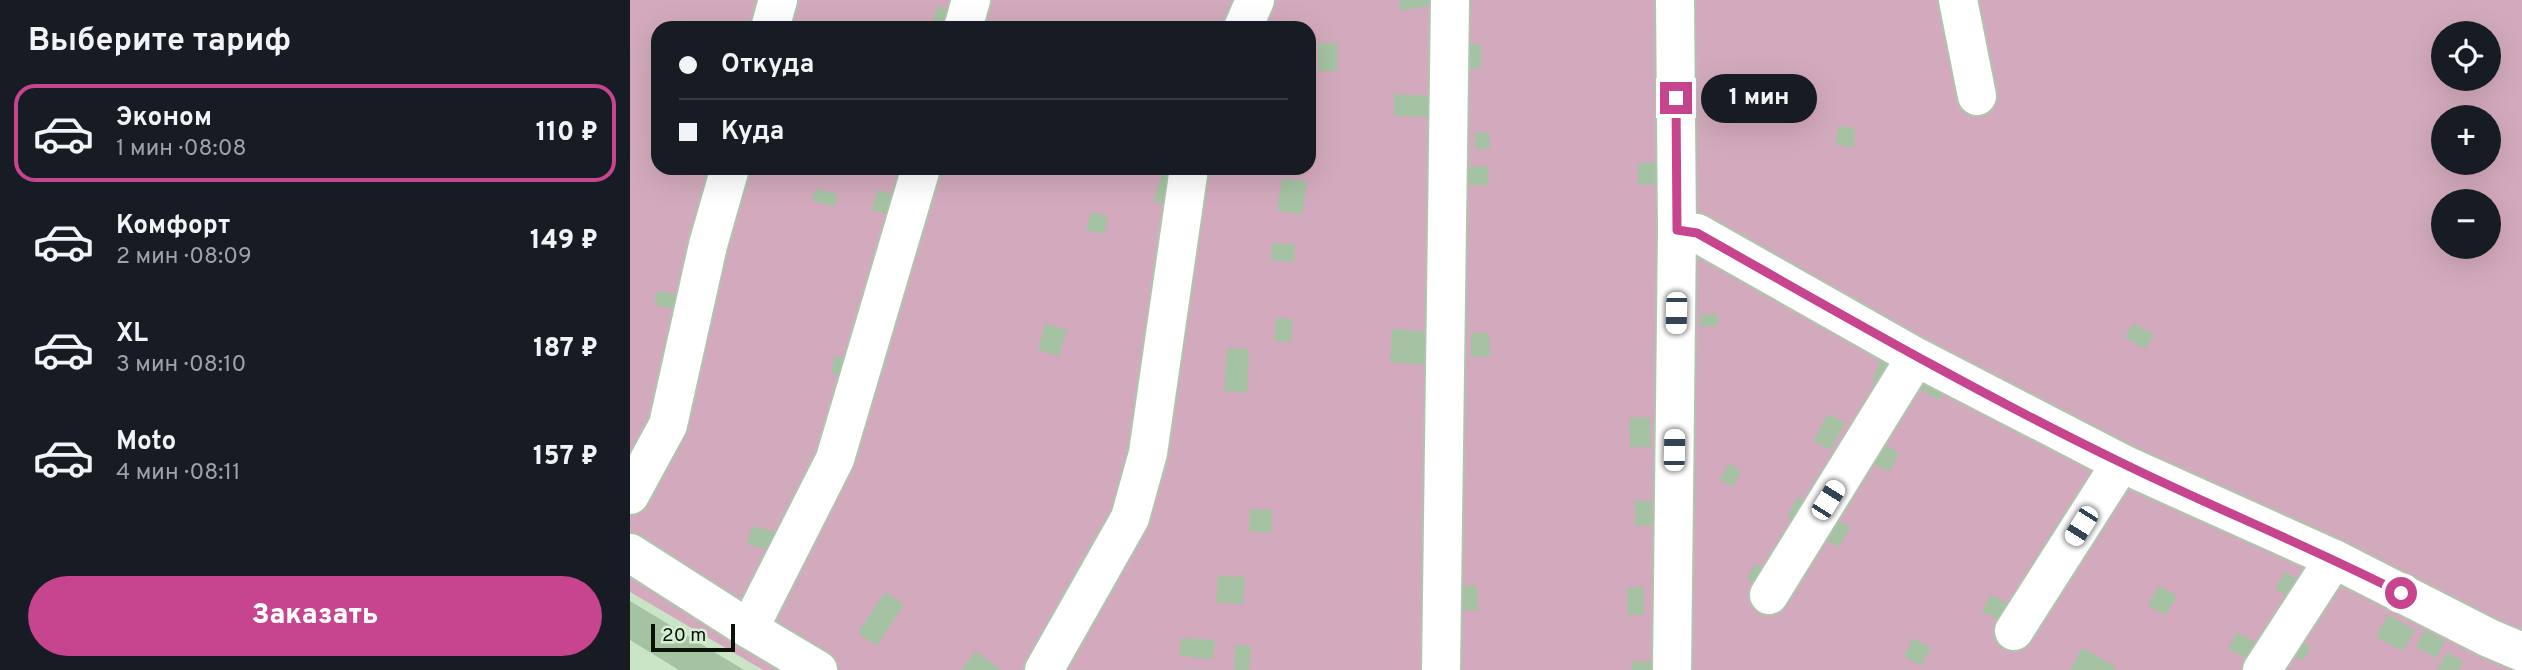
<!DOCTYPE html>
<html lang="ru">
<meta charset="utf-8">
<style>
body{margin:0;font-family:Overpass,sans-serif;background:#242831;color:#f1f3f6;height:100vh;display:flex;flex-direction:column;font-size:26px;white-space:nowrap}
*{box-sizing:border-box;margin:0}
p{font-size:23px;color:#9ea1a6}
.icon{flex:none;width:38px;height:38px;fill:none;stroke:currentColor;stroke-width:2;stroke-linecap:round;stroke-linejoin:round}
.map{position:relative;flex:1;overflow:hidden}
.sheet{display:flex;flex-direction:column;background:#171b24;width:630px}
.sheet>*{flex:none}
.banner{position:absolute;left:21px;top:21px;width:665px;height:154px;border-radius:21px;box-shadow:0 7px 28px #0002;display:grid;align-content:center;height:154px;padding:0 28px;background:#171b24}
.buttons{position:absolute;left:1801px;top:21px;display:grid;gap:14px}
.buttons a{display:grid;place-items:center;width:70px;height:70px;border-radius:50%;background:#171b24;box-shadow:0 7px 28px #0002;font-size:35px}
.scale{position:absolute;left:21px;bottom:18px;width:84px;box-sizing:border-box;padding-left:7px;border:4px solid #0a120a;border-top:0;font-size:19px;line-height:24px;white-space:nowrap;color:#0a120a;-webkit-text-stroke:5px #d7eed5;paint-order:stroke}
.end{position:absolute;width:32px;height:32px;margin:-16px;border:9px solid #c6458e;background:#fff;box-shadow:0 0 0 4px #fff}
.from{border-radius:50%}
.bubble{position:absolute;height:49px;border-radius:24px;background:#171b24;box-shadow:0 7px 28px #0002;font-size:23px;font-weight:800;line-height:49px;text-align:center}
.car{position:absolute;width:21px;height:42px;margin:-21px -10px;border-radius:9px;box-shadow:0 0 5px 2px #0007;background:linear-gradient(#fff 24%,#345 0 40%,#fff 0 76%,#345 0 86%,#fff 0)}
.banner b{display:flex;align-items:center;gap:24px;height:66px;font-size:26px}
.banner b+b{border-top:2px solid #363941}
.banner i{width:18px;height:18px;background:#f1f3f6}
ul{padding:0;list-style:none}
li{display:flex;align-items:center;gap:21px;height:98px;margin:0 14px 10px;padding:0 14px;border:4px solid transparent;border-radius:21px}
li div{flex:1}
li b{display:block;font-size:26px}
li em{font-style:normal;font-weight:800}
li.active{border-color:#c6458e}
li>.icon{width:63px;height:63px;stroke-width:1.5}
h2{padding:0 28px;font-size:32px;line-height:84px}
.action{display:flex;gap:14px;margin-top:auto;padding:14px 28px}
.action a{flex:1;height:80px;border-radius:42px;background:#c6458e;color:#fff;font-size:28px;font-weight:800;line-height:80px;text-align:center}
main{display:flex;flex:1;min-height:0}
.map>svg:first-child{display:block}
.built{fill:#c9e5c6}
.green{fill:#d3aabd;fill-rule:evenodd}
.building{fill:#a5c3a2}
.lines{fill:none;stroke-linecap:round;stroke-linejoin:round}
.minor-casing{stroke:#afc5ad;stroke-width:42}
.minor{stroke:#fff;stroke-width:38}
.route{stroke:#c6458e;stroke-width:9}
</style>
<main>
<section class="sheet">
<h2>Выберите тариф</h2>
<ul>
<li class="active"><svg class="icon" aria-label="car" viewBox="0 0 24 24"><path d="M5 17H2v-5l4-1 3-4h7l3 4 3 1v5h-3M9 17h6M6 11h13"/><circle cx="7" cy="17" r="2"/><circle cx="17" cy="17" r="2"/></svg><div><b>Эконом</b><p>1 мин · 08:08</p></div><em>110 ₽</em></li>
<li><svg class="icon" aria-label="car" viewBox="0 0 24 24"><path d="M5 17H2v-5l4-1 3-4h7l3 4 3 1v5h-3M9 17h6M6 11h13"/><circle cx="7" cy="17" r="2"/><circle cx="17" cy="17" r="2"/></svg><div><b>Комфорт</b><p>2 мин · 08:09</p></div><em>149 ₽</em></li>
<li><svg class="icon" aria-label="car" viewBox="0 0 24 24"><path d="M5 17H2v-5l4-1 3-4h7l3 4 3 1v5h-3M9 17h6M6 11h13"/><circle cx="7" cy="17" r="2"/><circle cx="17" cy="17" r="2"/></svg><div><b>XL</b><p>3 мин · 08:10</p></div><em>187 ₽</em></li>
<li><svg class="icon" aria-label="car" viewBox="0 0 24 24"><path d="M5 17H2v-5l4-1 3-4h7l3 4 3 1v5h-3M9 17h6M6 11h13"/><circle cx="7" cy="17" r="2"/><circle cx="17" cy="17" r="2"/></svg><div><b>Moto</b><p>4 мин · 08:11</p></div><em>157 ₽</em></li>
</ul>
<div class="action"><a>Заказать</a></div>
</section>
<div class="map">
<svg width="1892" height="670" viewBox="0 0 1892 670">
<rect width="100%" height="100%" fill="#d7eed5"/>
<!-- built -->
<polygon class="built" points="0,592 133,670 0,670"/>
<!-- green -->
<path class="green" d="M0,0H1892V670H133L0,592ZM28,28H679V168H28ZM1813,33H1858V79H1813ZM1813,117H1858V163H1813ZM1813,201H1858V247H1813Z"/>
<!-- building -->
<g class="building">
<polygon points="769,0 798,0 799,6 770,11"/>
<polygon points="307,6 328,12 323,28 301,28"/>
<rect x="688" y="43" width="19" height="28"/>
<polygon points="851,44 851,68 836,69 836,45"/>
<polygon points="764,94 801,96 800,117 764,116"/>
<polygon points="1208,126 1225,128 1224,147 1206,145"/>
<polygon points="859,132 860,149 846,149 845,133"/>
<polygon points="1031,162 1032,184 1008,185 1008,163"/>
<polygon points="858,166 858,185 839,185 838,167"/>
<polygon points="533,168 552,168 542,206 524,201"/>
<polygon points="652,178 677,182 672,215 647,210"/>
<polygon points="186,189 208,194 204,207 182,200"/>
<polygon points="247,190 268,196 263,216 242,210"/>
<polygon points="461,212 478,216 474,234 456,230"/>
<polygon points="642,243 665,244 664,262 641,260"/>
<polygon points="28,290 59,299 55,313 24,304"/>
<polygon points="1087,313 1088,326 1071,327 1070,315"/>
<polygon points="646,318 662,319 661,342 644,341"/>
<polygon points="1504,323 1524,335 1515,349 1495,337"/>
<polygon points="415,324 437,330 429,356 408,350"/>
<polygon points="762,329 800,332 798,365 760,362"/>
<polygon points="841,333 859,333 860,356 841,357"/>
<polygon points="597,348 619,349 617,393 594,391"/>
<polygon points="205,356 223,361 218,378 201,373"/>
<polygon points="1252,357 1271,365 1261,389 1242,381"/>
<polygon points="1293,365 1320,380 1309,400 1282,385"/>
<polygon points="1198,414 1215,423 1200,450 1183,441"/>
<polygon points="1020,417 1021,447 1000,447 1000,418"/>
<polygon points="1248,441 1269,453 1259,472 1238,460"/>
<polygon points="1099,463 1111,471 1103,487 1090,480"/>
<polygon points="1168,497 1183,505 1172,525 1157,516"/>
<rect x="1005" y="501" width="17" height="25"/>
<polygon points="620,509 642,510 641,533 619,531"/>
<polygon points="1201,517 1220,527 1209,547 1191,537"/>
<polygon points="122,526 146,532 142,551 117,544"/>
<polygon points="1125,564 1140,572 1132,587 1117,579"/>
<polygon points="1655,572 1672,582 1663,599 1645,589"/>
<polygon points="588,576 615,577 613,604 586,602"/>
<polygon points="847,585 848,610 830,610 829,586"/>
<polygon points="1529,586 1547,596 1536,615 1518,606"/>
<polygon points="1014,587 1014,614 998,615 997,588"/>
<polygon points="255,592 274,604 247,646 228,633"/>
<polygon points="1361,595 1386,608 1377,624 1352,611"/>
<polygon points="0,601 114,670 49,670 0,640"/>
<polygon points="1758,615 1785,630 1773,651 1746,637"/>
<polygon points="1795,630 1815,641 1806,658 1786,647"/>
<polygon points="1607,632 1632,646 1623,662 1598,649"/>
<polygon points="551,638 585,640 583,659 549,656"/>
<polygon points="1283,638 1301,648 1291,666 1274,656"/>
<polygon points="1666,639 1680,647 1673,661 1659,653"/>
<polygon points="605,645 621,646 619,670 604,670"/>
<polygon points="1452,648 1486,667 1485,670 1440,670"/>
<polygon points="346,651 371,670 331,670"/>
<polygon points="1817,652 1833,661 1829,670 1807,670"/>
<polygon points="1021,661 1021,670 1002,670 1001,662"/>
</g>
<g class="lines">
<defs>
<g id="minor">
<polyline points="1328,0 1347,96"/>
<polyline points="140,28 148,0"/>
<polyline points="333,28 341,0"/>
<polyline points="613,28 625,0"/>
<polyline points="1047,230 1067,233 1286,357 1491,463 1704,559 1859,638 1892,652"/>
<polyline points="0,495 38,425 78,245 100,168"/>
<polyline points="0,553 119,629 188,670"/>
<polyline points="1139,595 1286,357"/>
<polyline points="119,629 205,459 291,168"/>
<polyline points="1384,631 1491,463"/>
<polyline points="414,670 500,518 518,453 559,168"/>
<polyline points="811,670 820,0"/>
<polyline points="1042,670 1047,230 1045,0"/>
<polyline points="1632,670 1704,559"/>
</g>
</defs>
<!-- minor casing -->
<use href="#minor" class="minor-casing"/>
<!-- minor -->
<use href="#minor" class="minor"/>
</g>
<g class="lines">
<!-- route -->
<path class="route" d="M1046,98L1047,230L1067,233C1207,312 1347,393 1492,463C1584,508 1679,546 1771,593"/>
</g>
</svg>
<div class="buttons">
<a><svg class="icon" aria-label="locate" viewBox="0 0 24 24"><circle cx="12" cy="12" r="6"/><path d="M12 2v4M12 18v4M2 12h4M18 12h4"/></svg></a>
<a>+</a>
<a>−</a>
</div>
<div class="scale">20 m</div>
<i class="end from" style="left:1771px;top:593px"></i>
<i class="end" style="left:1046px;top:98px"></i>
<div class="bubble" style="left:1071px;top:74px;width:116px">1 мин</div>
<i class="car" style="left:1046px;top:313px;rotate:181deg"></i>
<i class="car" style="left:1044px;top:450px;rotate:1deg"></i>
<i class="car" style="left:1198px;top:500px;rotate:32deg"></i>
<i class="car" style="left:1451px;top:526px;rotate:212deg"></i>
<div class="banner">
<b><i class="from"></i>Откуда</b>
<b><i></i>Куда</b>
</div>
</div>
</main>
